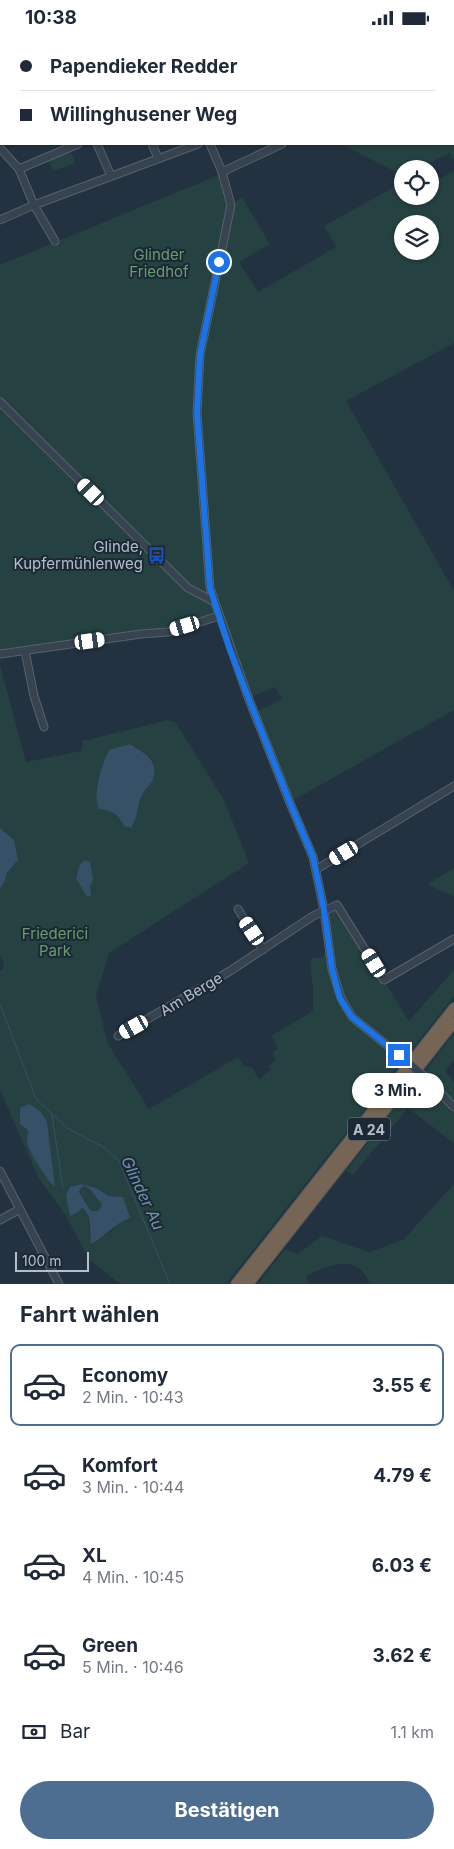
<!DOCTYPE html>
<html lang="de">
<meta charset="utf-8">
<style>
body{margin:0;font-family:Inter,sans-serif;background:#f2f2f3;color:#1f2937;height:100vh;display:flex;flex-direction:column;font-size:19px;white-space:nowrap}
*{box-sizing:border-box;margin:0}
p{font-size:16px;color:#747a83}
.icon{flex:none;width:28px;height:28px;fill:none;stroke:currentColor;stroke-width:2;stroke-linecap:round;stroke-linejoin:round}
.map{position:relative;height:1249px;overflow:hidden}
.details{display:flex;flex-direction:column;background:#fff;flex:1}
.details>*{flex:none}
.hud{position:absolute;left:0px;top:0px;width:455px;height:110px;box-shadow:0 1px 4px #0004;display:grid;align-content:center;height:110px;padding:0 20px;background:#fff}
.fabs{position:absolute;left:394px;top:125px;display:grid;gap:10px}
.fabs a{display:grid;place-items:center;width:45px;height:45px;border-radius:50%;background:#fff;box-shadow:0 1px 4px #0004;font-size:25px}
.scale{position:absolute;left:15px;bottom:12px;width:74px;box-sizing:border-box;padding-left:5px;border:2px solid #b4bfcb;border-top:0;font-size:14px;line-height:18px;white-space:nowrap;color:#b4bfcb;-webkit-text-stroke:4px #1c2935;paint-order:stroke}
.end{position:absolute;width:22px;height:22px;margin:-11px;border:6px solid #1a73e8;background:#fff;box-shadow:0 0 0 2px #fff}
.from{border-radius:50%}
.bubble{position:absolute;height:35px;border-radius:18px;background:#fff;box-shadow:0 1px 4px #0004;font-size:16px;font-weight:700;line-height:35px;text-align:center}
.car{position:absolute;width:15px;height:30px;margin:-15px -8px;border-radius:6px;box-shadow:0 0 4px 1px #0007;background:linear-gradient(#fff 24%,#345 0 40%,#fff 0 76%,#345 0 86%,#fff 0)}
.hud b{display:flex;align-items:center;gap:18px;height:48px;font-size:19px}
.hud b+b{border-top:1px solid #e0e1e3}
.hud i{width:12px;height:12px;background:#1f2937}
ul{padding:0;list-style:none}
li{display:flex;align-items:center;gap:15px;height:82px;margin:0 10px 8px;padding:0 10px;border:2px solid transparent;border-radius:10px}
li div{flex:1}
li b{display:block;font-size:19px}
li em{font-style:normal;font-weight:700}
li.selected{border-color:#4d6d91}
li>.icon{width:45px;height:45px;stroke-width:1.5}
h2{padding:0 20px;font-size:22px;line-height:60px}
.pay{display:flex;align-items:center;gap:12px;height:55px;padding:0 20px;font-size:19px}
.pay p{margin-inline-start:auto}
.action{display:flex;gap:10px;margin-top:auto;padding:10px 20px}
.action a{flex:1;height:58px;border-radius:30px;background:#4d6d91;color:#fff;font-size:20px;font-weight:700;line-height:58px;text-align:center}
.status{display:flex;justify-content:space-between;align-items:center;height:35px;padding:0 25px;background:#fff;direction:ltr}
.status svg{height:14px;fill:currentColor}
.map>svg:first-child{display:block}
.green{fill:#254141;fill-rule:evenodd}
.water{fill:#365068;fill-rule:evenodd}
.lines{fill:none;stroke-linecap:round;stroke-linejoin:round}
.stream{stroke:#365068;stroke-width:1}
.minor-casing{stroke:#55626e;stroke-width:9}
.highway-casing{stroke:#424f5b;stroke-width:12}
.minor{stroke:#374450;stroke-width:7}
.highway{stroke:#766554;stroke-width:10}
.minor-bridge-casing{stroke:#55626e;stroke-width:9;stroke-linecap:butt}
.minor-bridge{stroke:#374450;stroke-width:7}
.route{stroke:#1a73e8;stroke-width:6}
.labels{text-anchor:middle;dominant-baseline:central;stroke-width:4;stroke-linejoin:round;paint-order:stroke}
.shield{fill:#1c2935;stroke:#86929e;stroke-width:1}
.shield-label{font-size:14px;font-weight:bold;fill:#b4bfcb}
.park-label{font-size:15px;fill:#699d70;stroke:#1c2935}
.poi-label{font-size:15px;fill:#b4bfcb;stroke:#1c2935;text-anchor:end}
.street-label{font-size:15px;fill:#b4bfcb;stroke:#1c2935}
.water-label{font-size:16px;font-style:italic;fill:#7293af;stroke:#1c2935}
</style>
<div class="status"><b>10:38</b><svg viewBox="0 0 49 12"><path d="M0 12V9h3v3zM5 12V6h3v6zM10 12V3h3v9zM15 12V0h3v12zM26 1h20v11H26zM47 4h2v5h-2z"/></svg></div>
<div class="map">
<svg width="454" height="1249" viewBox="0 0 454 1249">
<rect width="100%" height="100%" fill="#233240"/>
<!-- green -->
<g class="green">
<polygon points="319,0 454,0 454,125 450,118 419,134 402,134 402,140 341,109 454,109 454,1 317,1"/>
<polygon points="70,114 75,128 53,136 48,124"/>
<path d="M454,136V308L346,366L454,556V675L290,767L256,677L282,664L275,652L251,662L220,578L166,593L0,618V230L221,139L231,170L242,162L270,209L239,227L258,257L336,212L324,191L401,148L402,161H430V149ZM402,189H430V216H402Z"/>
<path d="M0,630L26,727L81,716L83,706L168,685L176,688L224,765L249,828L109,918L96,961L108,1009L149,1074L238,1022L244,1031L252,1033L259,1044L271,1035L268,1031L276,1024L272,1019L278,1013L271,1001L313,976V954L310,924L323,922L327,912L329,934L334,955L347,981L402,1027L226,1249H120L90,1225L64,1178L38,1142L0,1055V936L3,934L4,928L0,921V854L4,848L7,838L18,825L9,800L0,793ZM130,709L149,721L154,729L153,744L142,760L134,788L124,791L119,780L110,775ZM28,1095L55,1152C49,1148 31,1119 28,1111C26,1107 28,1100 28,1095ZM81,1149L96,1153L109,1161L122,1162L120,1186L111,1196L91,1208L88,1180L86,1175L82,1173L70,1152Z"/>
<polygon points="454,833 454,862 427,849"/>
<polygon points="337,870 409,986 454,935 454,961 406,1022 353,978 339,952 334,933 326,875"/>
<polygon points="454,999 454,1025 445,1036 454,1047 454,1067 424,1037"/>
<polygon points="419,1042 454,1078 454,1108 408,1073 353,1140 346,1136"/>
<path d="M454,1149V1248L453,1249H370C367,1244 364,1236 359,1233C345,1223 320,1234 306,1241L310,1249H258L285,1214L298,1219L322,1201L369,1217L403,1205Z"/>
<polygon points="84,1151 90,1154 102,1171 99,1175 95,1176 90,1175 79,1157 81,1153"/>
</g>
<!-- water -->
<g class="water">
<path d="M130,709C144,718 159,724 153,744C151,750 145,754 142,760C137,770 138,783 131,793L124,791C118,779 113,775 99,774C92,760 102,729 109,715Z"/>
<polygon points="0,793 14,805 18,825 7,838 4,848 0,854"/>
<polygon points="84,825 90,827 93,844 90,852 91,861 87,862 76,843 80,830"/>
<path d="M29,1069C38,1074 44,1079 47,1088L55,1152C49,1148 31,1120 28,1111C26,1107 28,1100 28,1095L20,1089V1073Z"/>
<path d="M81,1149L96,1153L109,1161L123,1162L130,1183C115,1188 106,1201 91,1209C90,1198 92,1178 82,1173L78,1177L70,1181L66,1160L70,1152ZM84,1151L90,1154L102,1170L99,1175L95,1176L90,1175L79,1157L81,1153Z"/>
</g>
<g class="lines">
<!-- stream -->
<g class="stream">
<polyline points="0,969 36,1064 67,1093 105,1113 119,1126 170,1249"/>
<polyline points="52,1080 63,1153"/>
</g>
<defs>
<g id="minor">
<polyline points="10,0 11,1"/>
<polyline points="155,0 156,1"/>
<polyline points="244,0 245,1"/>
<polyline points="300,0 301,1"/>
<polyline points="148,1 150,0"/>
<polyline points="0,90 1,89"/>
<polyline points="97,109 111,141"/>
<polyline points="152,109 158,123"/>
<polyline points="210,109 222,137 231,170 200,320 197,378 210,553 248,662 290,768 313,822 324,875 332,934 341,963 352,982 399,1020"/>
<polyline points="0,113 19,134 34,170 55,206"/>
<polyline points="19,134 78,109"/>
<polyline points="222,137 282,109"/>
<polyline points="0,185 34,170 198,109"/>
<polyline points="0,367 188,553 213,566"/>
<polyline points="25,616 34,661 44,692"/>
<polyline points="0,619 141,599 168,597 219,581"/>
<polyline points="317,834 454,751"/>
<polyline points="238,874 263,915"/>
<polyline points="118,1001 230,936 313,881 337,870 384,945 454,904"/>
<polyline points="425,1042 454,1072"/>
<polyline points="0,1136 59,1249"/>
<polyline points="0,1185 20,1174"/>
</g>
<g id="highway">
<polyline points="236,1249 454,973"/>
<polyline points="248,1249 454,987"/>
</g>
</defs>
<!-- minor casing -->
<use href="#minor" class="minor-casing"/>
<!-- highway casing -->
<use href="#highway" class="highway-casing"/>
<!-- minor -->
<use href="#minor" class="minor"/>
<!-- highway -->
<use href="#highway" class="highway"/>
<defs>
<polyline id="minor-bridge" points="399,1020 425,1042"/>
</defs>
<!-- minor-bridge casing -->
<use href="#minor-bridge" class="minor-bridge-casing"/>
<!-- minor-bridge -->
<use href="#minor-bridge" class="minor-bridge"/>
</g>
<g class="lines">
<!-- route -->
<polyline class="route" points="219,227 200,320 197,378 210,553 229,612 248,662 290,768 313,822 324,875 332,934 340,963 352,982 399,1020"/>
</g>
<!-- icons -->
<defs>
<symbol id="bus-bare" viewBox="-9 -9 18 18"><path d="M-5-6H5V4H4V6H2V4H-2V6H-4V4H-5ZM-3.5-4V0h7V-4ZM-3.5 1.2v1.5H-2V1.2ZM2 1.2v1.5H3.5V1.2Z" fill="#1a4fb4" stroke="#1c2935" stroke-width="2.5" paint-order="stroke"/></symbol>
</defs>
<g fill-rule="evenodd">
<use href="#bus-bare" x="144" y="508" width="25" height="25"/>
</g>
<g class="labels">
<!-- shield labels -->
<rect class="shield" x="348" y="1082.5" width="42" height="23" rx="4"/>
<g class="shield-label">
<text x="369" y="1094">A 24</text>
</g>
<!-- park labels -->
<g class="park-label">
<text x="159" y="219">Glinder<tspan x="159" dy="17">Friedhof</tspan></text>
<text x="55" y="898">Friederici<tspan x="55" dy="17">Park</tspan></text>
</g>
<!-- poi labels -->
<g class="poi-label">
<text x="143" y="511">Glinde,<tspan x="143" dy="17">Kupfermühlenweg</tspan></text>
</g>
<!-- street labels -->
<g class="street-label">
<text transform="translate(191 959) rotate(-31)">Am Berge</text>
</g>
<!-- water labels -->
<g class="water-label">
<text transform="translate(143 1158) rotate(65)">Glinder Au</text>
</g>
</g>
</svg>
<div class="fabs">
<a><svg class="icon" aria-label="locate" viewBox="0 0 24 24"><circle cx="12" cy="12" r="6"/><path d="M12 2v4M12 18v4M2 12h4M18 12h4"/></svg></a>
<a><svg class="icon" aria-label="layers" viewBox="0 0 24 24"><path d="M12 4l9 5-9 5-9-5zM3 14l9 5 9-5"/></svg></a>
</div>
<div class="scale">100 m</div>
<i class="end from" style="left:219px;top:227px"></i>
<i class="end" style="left:399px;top:1020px"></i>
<div class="bubble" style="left:352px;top:1038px;width:92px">3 Min.</div>
<i class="car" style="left:91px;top:457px;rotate:315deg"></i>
<i class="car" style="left:185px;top:591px;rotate:253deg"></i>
<i class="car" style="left:90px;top:606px;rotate:82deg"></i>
<i class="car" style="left:344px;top:818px;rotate:239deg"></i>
<i class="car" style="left:252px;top:896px;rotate:326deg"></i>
<i class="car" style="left:374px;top:928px;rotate:328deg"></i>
<i class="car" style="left:134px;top:992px;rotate:241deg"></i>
<div class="hud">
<b><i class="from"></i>Papendieker Redder</b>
<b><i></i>Willinghusener Weg</b>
</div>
</div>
<section class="details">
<h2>Fahrt wählen</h2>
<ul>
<li class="selected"><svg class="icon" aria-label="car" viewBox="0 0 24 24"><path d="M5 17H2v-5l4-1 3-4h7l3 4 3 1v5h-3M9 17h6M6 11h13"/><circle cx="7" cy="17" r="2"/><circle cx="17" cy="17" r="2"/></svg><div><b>Economy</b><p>2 Min. · 10:43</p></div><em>3.55 €</em></li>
<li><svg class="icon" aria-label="car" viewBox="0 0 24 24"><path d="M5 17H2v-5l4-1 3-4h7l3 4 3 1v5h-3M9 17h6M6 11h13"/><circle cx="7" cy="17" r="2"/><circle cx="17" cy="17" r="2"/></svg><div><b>Komfort</b><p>3 Min. · 10:44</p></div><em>4.79 €</em></li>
<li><svg class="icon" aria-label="car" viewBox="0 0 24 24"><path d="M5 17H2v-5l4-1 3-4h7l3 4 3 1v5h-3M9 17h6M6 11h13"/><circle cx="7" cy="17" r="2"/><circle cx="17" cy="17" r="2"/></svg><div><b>XL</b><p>4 Min. · 10:45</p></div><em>6.03 €</em></li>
<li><svg class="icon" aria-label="car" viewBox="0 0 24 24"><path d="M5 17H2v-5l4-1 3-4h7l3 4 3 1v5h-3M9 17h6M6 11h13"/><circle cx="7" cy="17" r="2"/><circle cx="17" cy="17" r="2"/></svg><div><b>Green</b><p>5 Min. · 10:46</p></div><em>3.62 €</em></li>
</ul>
<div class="pay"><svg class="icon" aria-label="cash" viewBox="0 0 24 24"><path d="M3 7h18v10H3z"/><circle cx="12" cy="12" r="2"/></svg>Bar<p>1.1 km</p></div>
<div class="action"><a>Bestätigen</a></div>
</section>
